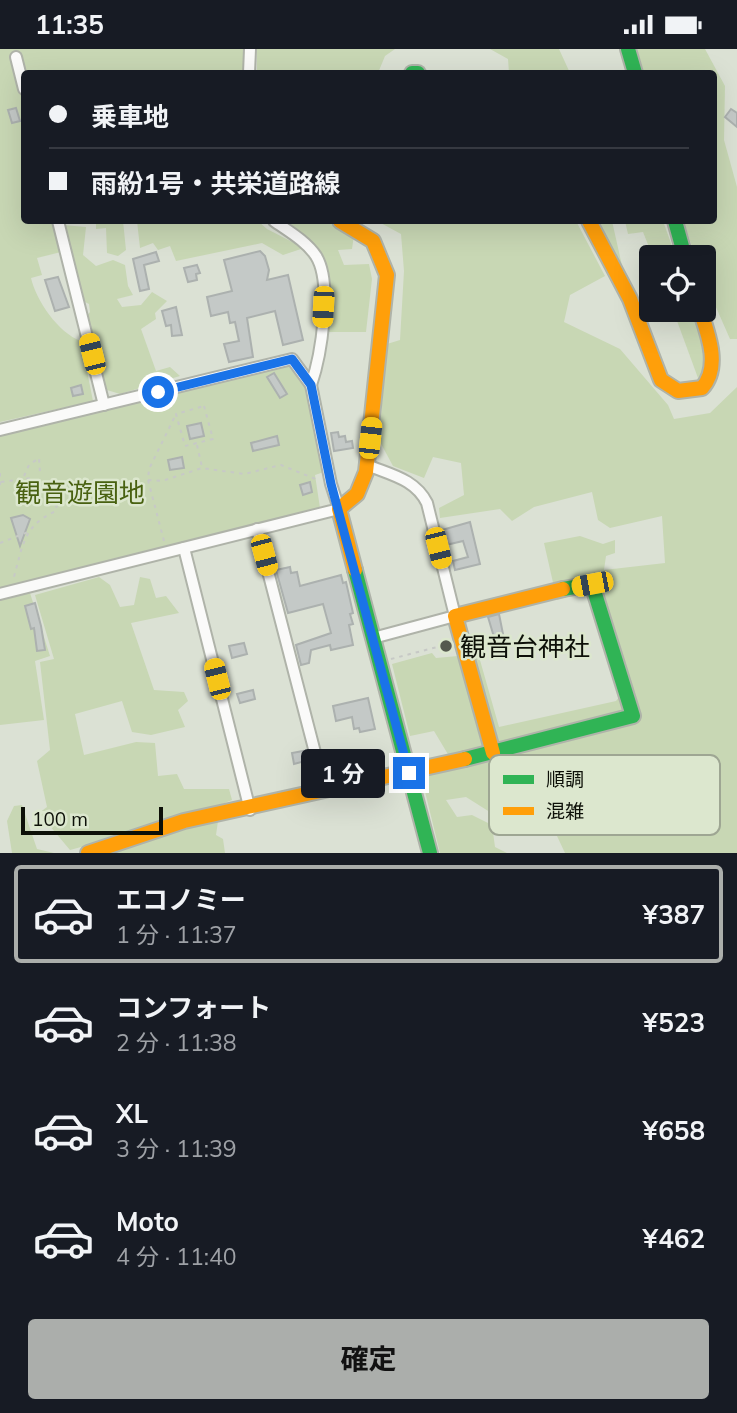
<!DOCTYPE html>
<html lang="ja">
<meta charset="utf-8">
<style>
body{margin:0;font-family:Mulish,"Noto Sans JP",sans-serif;background:#20242c;color:#f1f3f6;height:100vh;display:flex;flex-direction:column;font-size:26px;white-space:nowrap}
*{box-sizing:border-box;margin:0}
p{font-size:23px;color:#9ea1a6}
.icon{flex:none;width:38px;height:38px;fill:none;stroke:currentColor;stroke-width:2;stroke-linecap:round;stroke-linejoin:round}
.map{position:relative;height:804px;overflow:hidden}
.details{display:flex;flex-direction:column;background:#171b24;flex:1}
.details>*{flex:none}
.top-card{position:absolute;left:21px;top:21px;width:696px;height:154px;border-radius:7px;box-shadow:0 7px 28px #0002;display:grid;align-content:center;height:154px;padding:0 28px;background:#171b24}
.buttons{position:absolute;left:639px;top:196px;display:grid;gap:14px}
.buttons a{display:grid;place-items:center;width:77px;height:77px;border-radius:7px;background:#171b24;box-shadow:0 7px 28px #0002;font-size:35px}
.scale{position:absolute;left:21px;bottom:18px;width:142px;box-sizing:border-box;padding-left:7px;border:4px solid #0d1008;border-top:0;font-size:19px;line-height:24px;white-space:nowrap;color:#0d1008;-webkit-text-stroke:5px #dce7ce;paint-order:stroke}
.end{position:absolute;width:32px;height:32px;margin:-16px;border:9px solid #1a73e8;background:#fff;box-shadow:0 0 0 4px #fff}
.from{border-radius:50%}
.bubble{position:absolute;height:49px;border-radius:7px;background:#171b24;box-shadow:0 7px 28px #0002;font-size:23px;font-weight:700;line-height:49px;text-align:center}
.car{position:absolute;width:21px;height:42px;margin:-21px -10px;border-radius:9px;box-shadow:0 0 5px 2px #0007;background:linear-gradient(#f5c518 24%,#345 0 40%,#f5c518 0 76%,#345 0 86%,#f5c518 0)}
.top-card b{display:flex;align-items:center;gap:24px;height:66px;font-size:26px}
.top-card b+b{border-top:2px solid #363941}
.top-card i{width:18px;height:18px;background:#f1f3f6}
ul{padding:12px 0 0;list-style:none}
li{display:flex;align-items:center;gap:21px;height:98px;margin:0 14px 10px;padding:0 14px;border:4px solid transparent;border-radius:7px}
li div{flex:1}
li b{display:block;font-size:26px}
li em{font-style:normal;font-weight:700}
li.active{border-color:#abaeab}
li>.icon{width:63px;height:63px;stroke-width:1.5}
.action{display:flex;gap:14px;margin-top:auto;padding:14px 28px}
.action a{flex:1;height:80px;border-radius:7px;background:#abaeab;color:#111;font-size:28px;font-weight:700;line-height:80px;text-align:center}
.status{display:flex;justify-content:space-between;align-items:center;height:49px;padding:0 35px;background:#171b24;direction:ltr}
.status svg{height:19px;fill:currentColor}
.map>svg:first-child{display:block}
.green{fill:#c8d7b4}
.building{fill:#c4c9c7;stroke:#acb1af;stroke-width:2}
.lines{fill:none;stroke-linecap:round;stroke-linejoin:round}
.street-casing{stroke:#afb3a9;stroke-width:14}
.fast-casing{stroke:#afb3a9;stroke-width:18}
.slow-casing{stroke:#afb3a9;stroke-width:18}
.path{stroke:#c7c9c6;stroke-width:2;stroke-dasharray:3.5 5;stroke-linecap:butt}
.street{stroke:#fafaf9;stroke-width:10}
.fast{stroke:#30b455;stroke-width:14}
.slow{stroke:#ff9f0a;stroke-width:14}
.route{stroke:#1a73e8;stroke-width:9}
.poi-dot{fill:#55594f;stroke:#dce7ce;stroke-width:2.5}
.labels{text-anchor:middle;dominant-baseline:central;stroke-width:5;stroke-linejoin:round;paint-order:stroke}
.park-label{font-size:26px;fill:#486110;stroke:#dce7ce}
.poi-label{font-size:26px;fill:#0d1008;stroke:#dce7ce;text-anchor:start}
.key{fill:#dce7ce;stroke:#9ea693;stroke-width:2}
.key-label{font-size:19px;fill:#0d1008}
</style>
<div class="status"><b>11:35</b><svg viewBox="0 0 49 12"><path d="M0 12V9h3v3zM5 12V6h3v6zM10 12V3h3v9zM15 12V0h3v12zM26 1h20v11H26zM47 4h2v5h-2z"/></svg></div>
<div class="map">
<svg width="737" height="804" viewBox="0 0 737 804">
<rect width="100%" height="100%" fill="#dbe1d4"/>
<!-- green -->
<g class="green">
<path d="M0,0H243L244,24H24V172H53L61,203L37,209L42,226L31,229C36,251 58,284 81,292L93,352L0,373Z"/>
<polygon points="257,0 395,0 385,7 378,24 257,24"/>
<polygon points="490,0 559,0 570,24 509,24 508,10"/>
<polygon points="637,0 705,0 725,37 724,91 737,138 737,290 730,290 704,231 704,208 695,208 684,172 714,172 714,24 644,24"/>
<polygon points="90,172 123,172 126,201 118,207 107,204 106,179 96,180 96,174"/>
<polygon points="137,172 258,172 267,180 304,199 283,206 262,194 176,212 170,197 158,201 153,194 140,199"/>
<path d="M284,172H325L354,186L352,200L338,201L344,216L369,215L372,230L366,283H329C328,230 332,204 284,172Z"/>
<polygon points="377,172 576,172 605,227 570,246 564,273 620,300 668,356 674,370 710,364 737,338 737,804 565,804 557,787 528,787 466,748 446,751 457,768 472,766 492,776 495,798 507,804 440,804 418,714 449,707 434,682 410,687 392,615 432,604 436,609 458,607 474,590 499,678 616,652 629,635 602,540 557,551 544,494 580,487 603,495 615,491 615,504 606,507 604,521 665,514 662,467 610,479 598,471 592,443 534,458 512,472 500,460 440,469 439,459 464,446 461,414 433,408 424,429 393,417 379,391 387,295 400,291 404,222 401,185"/>
<polygon points="596,172 612,172 623,221"/>
<polygon points="625,172 663,172 676,208 653,208 643,183 628,185"/>
<polygon points="63,176 86,178 83,206 96,217 113,211 125,216 128,237 133,246 117,250 122,258 141,256 152,243 167,252 155,264 156,270 141,280 156,322 170,318 180,327 120,345 107,341 86,268 90,263 89,255 85,253"/>
<polygon points="673,261 695,261 717,321 698,329"/>
<polygon points="291,314 307,339 324,423 315,426 320,459 0,539 0,386"/>
<polygon points="99,528 110,536 120,558 134,556 140,528 150,530 156,549 166,547 179,564 131,574 154,641 184,643 188,652 178,661 185,678 151,686 132,683 122,652 75,665 84,706 136,693 155,694 158,727 177,725 184,740 229,740 232,751 212,759 218,772 216,786 223,790 225,804 108,804 129,785 70,801 39,764 47,758 37,712 50,701 40,613 54,610 35,546"/>
<polygon points="30,544 50,607 35,612 44,671 0,676 0,551"/>
<polygon points="22,756 37,800 54,804 12,804 7,772 14,757"/>
</g>
<!-- building -->
<g class="building">
<polygon points="16,59 20,72 12,74 8,61"/>
<polygon points="731,60 737,64 737,78 725,68"/>
<polygon points="260,202 265,207 269,221 267,231 288,226 303,291 283,296 275,262 247,269 253,308 229,313 224,295 239,292 235,273 230,274 228,263 211,267 207,248 232,242 224,211"/>
<polygon points="156,203 159,212 144,216 149,240 140,242 133,210"/>
<polygon points="197,216 200,224 196,225 197,231 188,233 184,219"/>
<polygon points="58,228 69,258 55,262 45,231"/>
<polygon points="176,258 182,286 172,287 171,276 166,277 162,262"/>
<polygon points="274,324 287,345 280,349 267,328"/>
<polygon points="81,336 83,345 73,347 71,339"/>
<polygon points="201,374 204,387 190,390 187,377"/>
<polygon points="338,383 339,388 345,387 346,393 352,392 353,399 334,402 331,384"/>
<polygon points="277,387 279,396 253,402 251,394"/>
<polygon points="182,408 184,419 170,421 168,411"/>
<polygon points="310,433 312,443 303,446 300,436"/>
<polygon points="23,466 30,470 20,497 11,469"/>
<polygon points="470,473 480,515 455,521 453,512 468,508 463,492 446,496 442,481"/>
<polygon points="290,518 291,524 297,523 300,537 341,526 343,534 346,533 353,564 350,565 353,575 349,576 353,596 331,601 330,596 311,601 309,614 301,616 296,596 331,584 323,555 288,564 276,521"/>
<polygon points="35,554 41,577 45,601 37,602 34,579 31,580 25,557"/>
<polygon points="499,565 503,585 494,588 488,568"/>
<polygon points="244,594 247,605 232,609 229,597"/>
<polygon points="253,641 255,650 240,654 237,645"/>
<polygon points="368,649 375,680 360,683 359,679 354,680 352,668 336,672 333,657"/>
<polygon points="303,702 305,712 294,715 292,704"/>
</g>
<g class="lines">
<defs>
<g id="street">
<polyline points="16,8 24,40"/>
<polyline points="249,24 250,0"/>
<polyline points="58,172 104,356"/>
<path d="M274,172C288,182 306,192 316,207C333,234 321,307 311,336"/>
<polyline points="0,381 292,310 311,336 331,435 339,460 0,545"/>
<path d="M367,416C391,426 415,430 427,454L455,567L373,589"/>
<polyline points="257,480 325,742"/>
<polyline points="184,499 250,761"/>
</g>
<g id="fast">
<polyline points="628,0 635,24"/>
<polyline points="412,24 418,24"/>
<polyline points="675,172 685,208"/>
<polyline points="355,521 430,804"/>
<polyline points="465,710 633,667 592,535 563,540"/>
</g>
<g id="slow">
<polyline points="340,172 373,192 387,226 366,423 357,445 339,460 355,521"/>
<path d="M589,172L630,250L661,331L678,342L702,339C721,318 708,285 700,261"/>
<polyline points="493,704 455,567 563,540"/>
<polyline points="88,804 184,772 465,710"/>
</g>
</defs>
<!-- street casing -->
<use href="#street" class="street-casing"/>
<!-- fast casing -->
<use href="#fast" class="fast-casing"/>
<!-- slow casing -->
<use href="#slow" class="slow-casing"/>
<!-- path -->
<g class="path">
<polygon points="204,357 213,390 185,397 176,365"/>
<polyline points="197,396 202,418"/>
<polyline points="0,424 0,436"/>
<polyline points="24,427 29,416 39,409 40,424"/>
<polyline points="148,431 162,432 202,419 244,425 281,416 318,431"/>
<path d="M1,433L31,429C44,439 59,445 56,462C22,477 23,498 13,531"/>
<polyline points="164,492 148,431 149,420 176,365"/>
<polyline points="0,494 28,483"/>
<polyline points="391,610 441,597"/>
</g>
<!-- street -->
<use href="#street" class="street"/>
<!-- fast -->
<use href="#fast" class="fast"/>
<!-- slow -->
<use href="#slow" class="slow"/>
</g>
<g class="lines">
<!-- route -->
<polyline class="route" points="158,343 292,310 311,336 331,435 409,724"/>
</g>
<!-- markers -->
<circle class="poi-dot" cx="446" cy="597" r="7"/>
<g class="labels">
<!-- park labels -->
<g class="park-label">
<text x="80" y="443">観音遊園地</text>
</g>
<!-- poi labels -->
<g class="poi-label">
<text x="460" y="597">観音台神社</text>
</g>
</g>
<!-- legend -->
<rect x="489" y="706" width="231" height="80" rx="10" class="key"/>
<rect x="503" y="726" width="31" height="9" fill="#30b455"/>
<rect x="503" y="758" width="31" height="8" fill="#ff9f0a"/>
<g class="key-label">
<text x="546" y="737">順調</text>
<text x="546" y="769">混雑</text>
</g>
</svg>
<div class="buttons">
<a><svg class="icon" aria-label="locate" viewBox="0 0 24 24"><circle cx="12" cy="12" r="6"/><path d="M12 2v4M12 18v4M2 12h4M18 12h4"/></svg></a>
</div>
<div class="scale">100 m</div>
<i class="end from" style="left:158px;top:343px"></i>
<i class="end" style="left:409px;top:724px"></i>
<div class="bubble" style="left:301px;top:700px;width:84px">1 分</div>
<i class="car" style="left:323px;top:258px;rotate:183deg"></i>
<i class="car" style="left:92px;top:305px;rotate:346deg"></i>
<i class="car" style="left:370px;top:389px;rotate:6deg"></i>
<i class="car" style="left:438px;top:499px;rotate:166deg"></i>
<i class="car" style="left:264px;top:506px;rotate:165deg"></i>
<i class="car" style="left:592px;top:535px;rotate:259deg"></i>
<i class="car" style="left:217px;top:630px;rotate:346deg"></i>
<div class="top-card">
<b><i class="from"></i>乗車地</b>
<b><i></i>雨紛1号・共栄道路線</b>
</div>
</div>
<section class="details">
<ul>
<li class="active"><svg class="icon" aria-label="car" viewBox="0 0 24 24"><path d="M5 17H2v-5l4-1 3-4h7l3 4 3 1v5h-3M9 17h6M6 11h13"/><circle cx="7" cy="17" r="2"/><circle cx="17" cy="17" r="2"/></svg><div><b>エコノミー</b><p>1 分 · 11:37</p></div><em>¥387</em></li>
<li><svg class="icon" aria-label="car" viewBox="0 0 24 24"><path d="M5 17H2v-5l4-1 3-4h7l3 4 3 1v5h-3M9 17h6M6 11h13"/><circle cx="7" cy="17" r="2"/><circle cx="17" cy="17" r="2"/></svg><div><b>コンフォート</b><p>2 分 · 11:38</p></div><em>¥523</em></li>
<li><svg class="icon" aria-label="car" viewBox="0 0 24 24"><path d="M5 17H2v-5l4-1 3-4h7l3 4 3 1v5h-3M9 17h6M6 11h13"/><circle cx="7" cy="17" r="2"/><circle cx="17" cy="17" r="2"/></svg><div><b>XL</b><p>3 分 · 11:39</p></div><em>¥658</em></li>
<li><svg class="icon" aria-label="car" viewBox="0 0 24 24"><path d="M5 17H2v-5l4-1 3-4h7l3 4 3 1v5h-3M9 17h6M6 11h13"/><circle cx="7" cy="17" r="2"/><circle cx="17" cy="17" r="2"/></svg><div><b>Moto</b><p>4 分 · 11:40</p></div><em>¥462</em></li>
</ul>
<div class="action"><a>確定</a></div>
</section>
